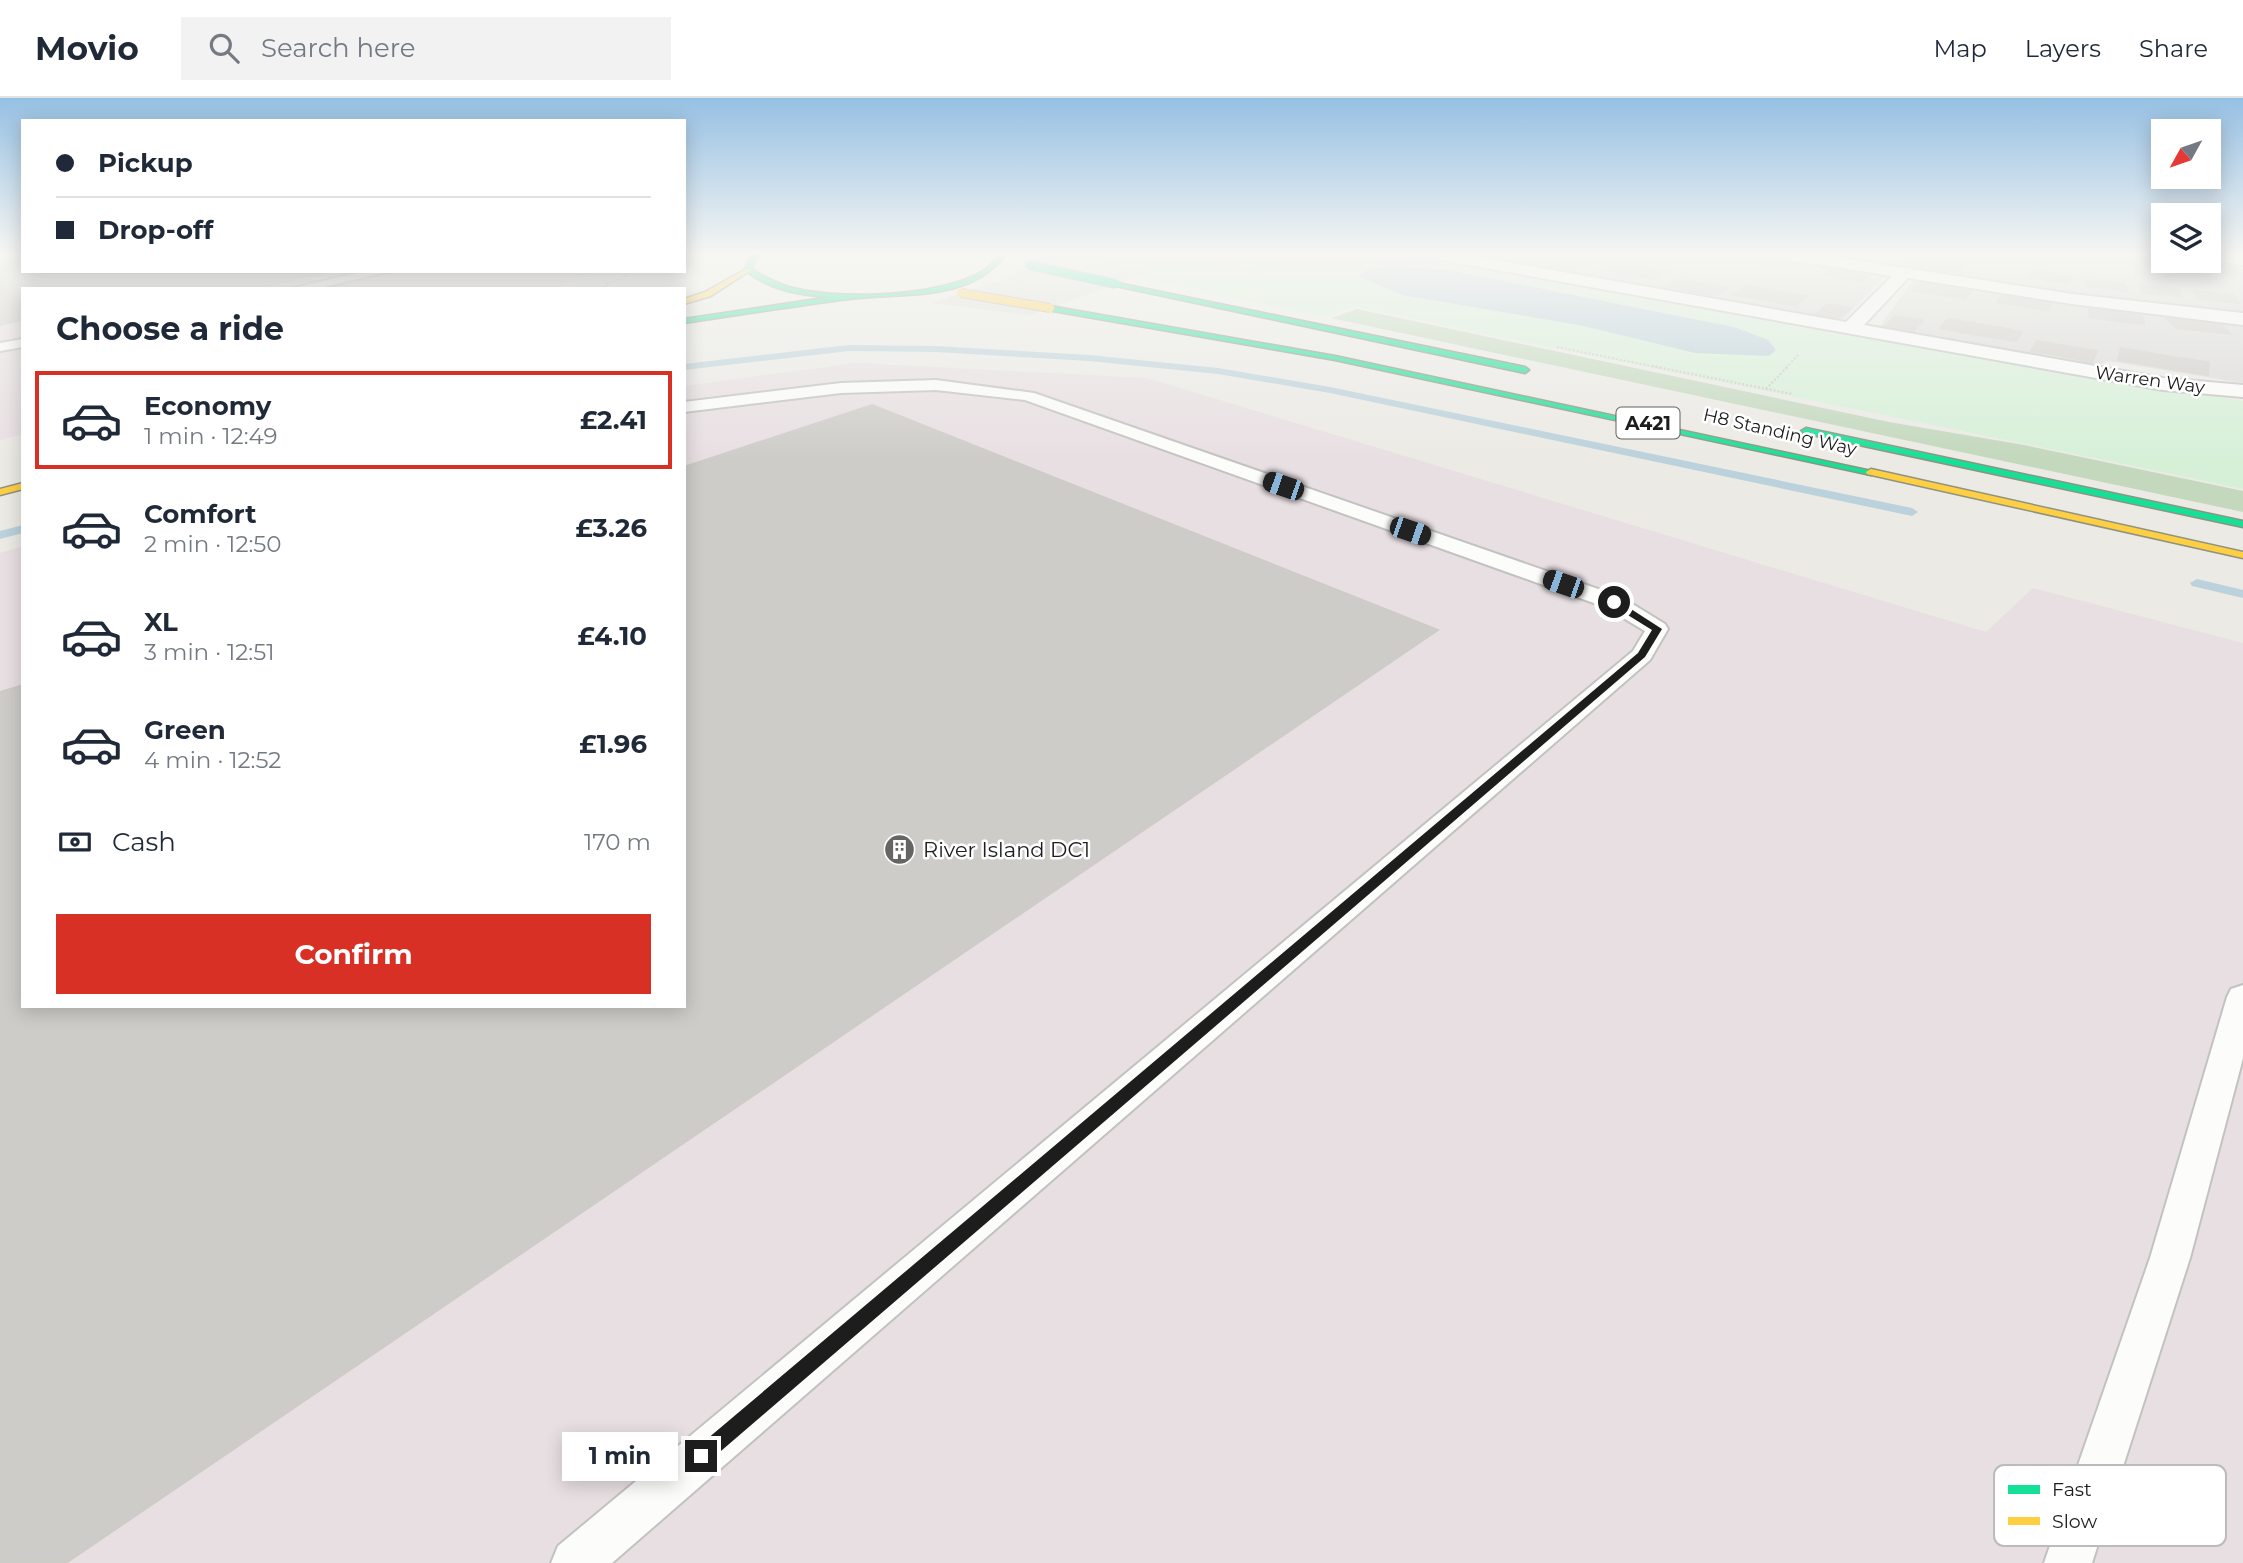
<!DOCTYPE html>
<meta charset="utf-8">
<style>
body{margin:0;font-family:Montserrat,sans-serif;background:#f2f2f3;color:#1f2937;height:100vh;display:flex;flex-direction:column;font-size:26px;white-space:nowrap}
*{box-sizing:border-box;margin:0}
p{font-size:23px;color:#747a83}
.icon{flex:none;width:38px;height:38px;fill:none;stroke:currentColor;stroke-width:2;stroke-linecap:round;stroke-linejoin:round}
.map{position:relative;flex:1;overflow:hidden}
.side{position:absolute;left:21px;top:189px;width:665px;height:721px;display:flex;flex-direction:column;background:#fff;border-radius:0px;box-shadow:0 4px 18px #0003}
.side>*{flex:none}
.hud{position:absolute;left:21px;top:21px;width:665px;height:154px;border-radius:0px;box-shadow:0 4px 18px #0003;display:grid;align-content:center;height:154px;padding:0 35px;background:#fff}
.needle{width:46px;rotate:230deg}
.fabs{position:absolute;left:2151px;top:21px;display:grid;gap:14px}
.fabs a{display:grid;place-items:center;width:70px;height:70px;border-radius:0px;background:#fff;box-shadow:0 4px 18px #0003;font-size:35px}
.end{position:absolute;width:32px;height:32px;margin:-16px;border:9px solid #1d1d1d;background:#fff;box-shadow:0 0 0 4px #fff}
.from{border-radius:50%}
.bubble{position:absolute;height:49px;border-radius:0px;background:#fff;box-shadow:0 4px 18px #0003;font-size:23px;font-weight:700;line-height:49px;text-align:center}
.car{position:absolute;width:21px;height:42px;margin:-21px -10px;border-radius:9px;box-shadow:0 0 5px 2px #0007;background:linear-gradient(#222 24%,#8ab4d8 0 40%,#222 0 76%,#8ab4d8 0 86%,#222 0)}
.hud b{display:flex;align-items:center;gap:24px;height:66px;font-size:26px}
.hud b+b{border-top:2px solid #e0e1e3}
.hud i{width:18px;height:18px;background:#1f2937}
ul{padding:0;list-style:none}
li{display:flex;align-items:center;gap:21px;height:98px;margin:0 14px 10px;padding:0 21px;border:4px solid transparent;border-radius:0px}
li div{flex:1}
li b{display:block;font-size:26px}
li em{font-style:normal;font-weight:700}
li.active{border-color:#d93025}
li>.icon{width:63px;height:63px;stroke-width:1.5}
h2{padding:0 35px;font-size:32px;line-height:84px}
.pay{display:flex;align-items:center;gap:18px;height:77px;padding:0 35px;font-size:26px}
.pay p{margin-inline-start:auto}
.action{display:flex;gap:14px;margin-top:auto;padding:14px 35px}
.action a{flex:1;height:80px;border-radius:0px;background:#d93025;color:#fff;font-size:28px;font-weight:700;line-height:80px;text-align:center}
header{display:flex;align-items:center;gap:42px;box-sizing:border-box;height:98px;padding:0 35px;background:#fff;border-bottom:2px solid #e0e1e3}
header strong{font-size:33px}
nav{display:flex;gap:38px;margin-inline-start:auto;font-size:24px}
.search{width:490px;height:63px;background:#f2f2f3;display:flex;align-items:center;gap:18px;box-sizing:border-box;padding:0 24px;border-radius:0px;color:#747a83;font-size:26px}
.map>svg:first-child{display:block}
.residential{fill:#dad9d7}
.industrial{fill:#e8dfe2}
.forest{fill:#c3d8bd}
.park{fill:#d6f0d8}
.water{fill:#bbd1db}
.pier{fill:#dcdcd9}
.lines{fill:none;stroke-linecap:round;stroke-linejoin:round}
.stream{fill:#bbd1db;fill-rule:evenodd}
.building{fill:#ceccc8;stroke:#ceccc7;stroke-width:2}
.lane-casing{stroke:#c2c2c0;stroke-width:4}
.street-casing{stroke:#c2c2c0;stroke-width:4}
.fast-casing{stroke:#8f937f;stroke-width:3}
.slow-casing{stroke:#8f937f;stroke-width:3}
.path-far1{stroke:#d4cac6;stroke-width:2;stroke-dasharray:2 2;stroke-linecap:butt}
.path{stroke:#d4cac6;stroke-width:2.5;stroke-dasharray:2 2;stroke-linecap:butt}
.lane{fill:#fcfcfb;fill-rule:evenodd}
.street{fill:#fcfcfb;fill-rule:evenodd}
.fast{fill:#16e098;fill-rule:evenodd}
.slow{fill:#ffcf43;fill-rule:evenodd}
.fast-bridge-casing{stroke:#bda0a4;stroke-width:10;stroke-linecap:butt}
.slow-bridge-casing{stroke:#bda0a4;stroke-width:10;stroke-linecap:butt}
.fast-bridge{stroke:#16e098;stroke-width:8}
.slow-bridge{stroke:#ffcf43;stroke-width:8}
.route{fill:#1d1d1d}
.labels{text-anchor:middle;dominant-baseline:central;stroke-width:5;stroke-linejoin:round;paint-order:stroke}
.far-street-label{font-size:18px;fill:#1d1d1d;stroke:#fff}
.shield{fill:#fff;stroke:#616161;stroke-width:2}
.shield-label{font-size:19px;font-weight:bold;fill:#1d1d1d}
.poi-label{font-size:21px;fill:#1d1d1d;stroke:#fff;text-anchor:start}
.key{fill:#fff;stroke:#bbb;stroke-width:2}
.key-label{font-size:19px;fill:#1d1d1d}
</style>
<header>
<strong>Movio</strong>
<div class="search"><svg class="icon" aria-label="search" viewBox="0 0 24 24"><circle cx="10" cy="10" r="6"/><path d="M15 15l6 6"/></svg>Search here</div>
<nav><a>Map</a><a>Layers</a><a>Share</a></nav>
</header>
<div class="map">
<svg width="2243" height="1465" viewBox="0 0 2243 1465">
<rect width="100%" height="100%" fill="#ebeae5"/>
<!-- residential -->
<g class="residential">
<polygon points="1466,157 1763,157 1870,174 1884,179 1844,221 1826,221"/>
<polygon points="1914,157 2163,157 2163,163 2208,163 2209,157 2243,157 2243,218 2165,210 1889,170 1894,164"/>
<polygon points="1920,181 2151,217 2243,224 2243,285 2108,263 2095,269 1891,233 1880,228 1911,185"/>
</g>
<!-- industrial -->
<g class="industrial">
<polygon points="0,157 23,157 23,173 594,173 555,191 23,191 23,336 0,342"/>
<polygon points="856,265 1147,280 1986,534 2033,490 2243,545 2243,1465 0,1465 0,455 23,448 23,908 684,908 684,288"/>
</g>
<!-- forest -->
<polygon class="forest" points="1357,211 1889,324 2024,347 2243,393 2243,414 1331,220"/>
<!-- park -->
<path class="park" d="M1028,157H1406L2044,272L2243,303V391C1947,328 1651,272 1355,208L1324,219Z"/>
<!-- water -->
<polygon class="water" points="1390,169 1443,171 1734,229 1768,242 1776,252 1769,258 1695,255 1579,227 1402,197 1358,178 1368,171"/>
<!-- pier -->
<polygon class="pier" points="1046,157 1070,157 1152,174 1030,217 931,205 1007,180"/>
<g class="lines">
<!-- stream -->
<g class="stream">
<polygon points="849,247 936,248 1089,257 1218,270 1330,289 1912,410 1918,414 1912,418 1330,295 1218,276 1089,263 936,254 849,253 684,272 684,266"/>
<polygon points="23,427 23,435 0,441 0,433"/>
<polygon points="2197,481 2243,492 2243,500 2192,488 2190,485"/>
</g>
</g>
<!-- building -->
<g class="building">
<polygon points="0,157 23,157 23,173 333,173 253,191 23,191 23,222 0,227"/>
<polygon points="1568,159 1592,164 1574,173 1550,169"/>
<polygon points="2157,159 2163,160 2163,163 2181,163 2176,169 2152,165"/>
<polygon points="1772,160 1788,163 1779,169 1762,166"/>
<polygon points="1926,160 1965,166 1962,170 1922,164"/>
<polygon points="1788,163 1805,165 1795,172 1779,169"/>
<polygon points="2181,163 2206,167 2201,172 2176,169"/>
<polygon points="1614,164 1631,167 1618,174 1601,171"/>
<polygon points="1922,164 1962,170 1959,174 1919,169"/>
<polygon points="1631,167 1649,170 1636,178 1618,174"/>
<polygon points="2222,168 2243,172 2239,178 2217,174"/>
<polygon points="1649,170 1667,174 1654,181 1636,178"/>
<polygon points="1834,170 1852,173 1844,180 1825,176"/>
<polygon points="1852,173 1871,176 1862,183 1844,180"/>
<polygon points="2035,173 2054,176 2049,182 2030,179"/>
<polygon points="2054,176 2073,179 2068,185 2049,182"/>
<polygon points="1679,181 1702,185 1691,193 1667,188"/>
<polygon points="2085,181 2104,183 2107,190 2088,188"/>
<polygon points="2104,183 2123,185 2127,193 2107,190"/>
<polygon points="1920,184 1946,188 1938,196 1912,192"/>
<polygon points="1702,185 1727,190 1716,197 1691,193"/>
<polygon points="1746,187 1767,191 1754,200 1733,197"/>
<polygon points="2138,187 2158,189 2162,197 2142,195"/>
<polygon points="1946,188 1972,192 1965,201 1938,196"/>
<polygon points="2158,189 2178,191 2183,199 2162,197"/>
<polygon points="1767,191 1787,195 1775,204 1754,200"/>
<polygon points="2193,193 2213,195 2218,203 2197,201"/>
<polygon points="1787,195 1808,198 1796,208 1775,204"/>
<polygon points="2213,195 2233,197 2239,205 2218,203"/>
<polygon points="2002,197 2027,201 2022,208 1997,204"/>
<polygon points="2027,201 2052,205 2048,212 2022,208"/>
<polygon points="1828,206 1851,210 1839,220 1816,216"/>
<polygon points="2089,211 2115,214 2117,223 2090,219"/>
<polygon points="2115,214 2142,217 2144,226 2117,223"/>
<polygon points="1895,218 1923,222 1914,233 1885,228"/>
<polygon points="1948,221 1972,225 1965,235 1940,230"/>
<polygon points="2167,221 2193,223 2203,233 2176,230"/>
<polygon points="2193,223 2220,226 2231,236 2203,233"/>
<polygon points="1972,225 1997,229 1991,239 1965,235"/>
<polygon points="1997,229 2022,234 2016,243 1991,239"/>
<polygon points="2037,243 2067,248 2062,258 2031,253"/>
<polygon points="2067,248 2097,253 2092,264 2062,258"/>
<polygon points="2121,250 2150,255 2148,267 2118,262"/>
<polygon points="2150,255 2179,260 2177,272 2148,267"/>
<polygon points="2179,260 2209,264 2208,277 2177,272"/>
<polygon points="872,307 1438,532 66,1465 0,1465 0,594 23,587 23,908 684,908 684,369"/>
</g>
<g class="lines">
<defs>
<g id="lane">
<polygon points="365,173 390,173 316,191 290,191"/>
<polygon points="23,241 23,249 0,253 0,245"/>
<polygon points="936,282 1034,295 1621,499 1665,526 1668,531 1650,562 612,1465 551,1465 558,1448 1633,553 1645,533 1605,509 1025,302 936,292 841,295 684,314 684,304 841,285"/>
<polygon points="2243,887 2243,960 2190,1160 2092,1465 2044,1465 2150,1160 2227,899 2231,891"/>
</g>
<g id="street">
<polygon points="1433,157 1467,157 1846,224 1892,178 1791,162 1783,157 1821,157 2072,196 2243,215 2243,227 2072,206 1908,180 1864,227 2163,280 2243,287 2243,299 2163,292 1441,162"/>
<polygon points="2208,157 2243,157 2243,167 2208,162"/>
</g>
<g id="fast">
<path d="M754,157H761L755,162L752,171C763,178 774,184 786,188C832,203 942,199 983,173C989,169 994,163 999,158L1004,159C966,205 902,194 849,201C794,208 739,217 684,225V221L830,199C799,197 769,192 745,172L749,161Z"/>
<polygon points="1113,184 1525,269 1529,272 1525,275 1116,188"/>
<polygon points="1050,208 1335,258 1876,374 1871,377 1335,262 1047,212"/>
<polygon points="1806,330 2243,423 2243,429 1803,335 1801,333"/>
</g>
<g id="slow">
<polygon points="746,171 751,172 711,198 684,206 684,201 705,194"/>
<polygon points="1871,371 2243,454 2243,460 1867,376 1866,374"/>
<polygon points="23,385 23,391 0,397 0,391"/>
</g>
</defs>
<!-- lane casing -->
<use href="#lane" class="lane-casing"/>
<!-- street casing -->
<use href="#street" class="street-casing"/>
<!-- fast casing -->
<use href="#fast" class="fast-casing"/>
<!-- slow casing -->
<use href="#slow" class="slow-casing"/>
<!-- path-far1 -->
<g class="path-far1">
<polyline points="1191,157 1257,175"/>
<polyline points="599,191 633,173"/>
<polyline points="1557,249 1661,270"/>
<polyline points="1786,270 1798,257"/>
</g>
<!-- path -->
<g class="path">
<polyline points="1652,268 1792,296"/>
<polyline points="1766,291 1788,268"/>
</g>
<!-- lane -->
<use href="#lane" class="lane"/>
<!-- street -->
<use href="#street" class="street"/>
<!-- fast -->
<use href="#fast" class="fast"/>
<!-- slow -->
<use href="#slow" class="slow"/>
<defs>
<polyline id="fast-bridge" points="1029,167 1116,186"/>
<polyline id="slow-bridge" points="961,195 1050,210"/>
</defs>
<!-- fast-bridge casing -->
<use href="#fast-bridge" class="fast-bridge-casing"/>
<!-- slow-bridge casing -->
<use href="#slow-bridge" class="slow-bridge-casing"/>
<!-- fast-bridge -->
<use href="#fast-bridge" class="fast-bridge"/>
<!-- slow-bridge -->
<use href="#slow-bridge" class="slow-bridge"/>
</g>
<!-- sky -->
<linearGradient id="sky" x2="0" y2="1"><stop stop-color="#96c0e3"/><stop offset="0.43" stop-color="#f6f6f3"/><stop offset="1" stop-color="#f6f6f3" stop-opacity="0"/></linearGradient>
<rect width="2243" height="362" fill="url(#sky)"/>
<!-- route -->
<polygon class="route" points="1610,502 1617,502 1662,531 1645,559 707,1365 701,1367 694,1365 691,1358 694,1352 1638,555 1652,532 1610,506"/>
<!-- icons -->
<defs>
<symbol id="building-disc" viewBox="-11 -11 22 22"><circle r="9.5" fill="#656563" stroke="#fff"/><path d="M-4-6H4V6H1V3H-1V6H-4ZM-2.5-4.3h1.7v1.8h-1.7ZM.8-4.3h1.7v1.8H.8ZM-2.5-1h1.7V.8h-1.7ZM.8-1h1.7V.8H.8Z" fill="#fff"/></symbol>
</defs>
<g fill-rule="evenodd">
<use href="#building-disc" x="882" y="734" width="35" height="35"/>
</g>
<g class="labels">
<!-- far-street labels -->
<g class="far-street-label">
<text transform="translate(2150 282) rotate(8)">Warren Way</text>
<text transform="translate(1780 334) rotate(13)">H8 Standing Way</text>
</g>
<!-- shield labels -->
<rect class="shield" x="1616.5" y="309.5" width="63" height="31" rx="5"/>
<g class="shield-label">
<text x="1648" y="325">A421</text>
</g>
<!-- poi labels -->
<g class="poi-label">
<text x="923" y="751">River Island DC1</text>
</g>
</g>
<!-- legend -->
<rect x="1994" y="1367" width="232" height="81" rx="10" class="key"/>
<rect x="2008" y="1387" width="32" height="9" fill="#16e098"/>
<rect x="2008" y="1419" width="32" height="8" fill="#ffcf43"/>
<g class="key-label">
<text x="2052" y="1398">Fast</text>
<text x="2052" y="1430">Slow</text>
</g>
</svg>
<div class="fabs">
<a><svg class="needle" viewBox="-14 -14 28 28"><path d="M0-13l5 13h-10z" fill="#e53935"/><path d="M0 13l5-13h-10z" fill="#747a83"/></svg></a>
<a><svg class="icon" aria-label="layers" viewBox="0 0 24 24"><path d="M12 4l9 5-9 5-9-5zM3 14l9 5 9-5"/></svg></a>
</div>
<i class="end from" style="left:1614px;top:504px"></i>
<i class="end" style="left:701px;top:1358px"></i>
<div class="bubble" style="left:562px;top:1334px;width:116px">1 min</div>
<i class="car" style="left:1283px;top:388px;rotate:289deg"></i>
<i class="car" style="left:1410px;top:433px;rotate:109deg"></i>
<i class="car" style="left:1563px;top:486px;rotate:289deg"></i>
<div class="hud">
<b><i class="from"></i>Pickup</b>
<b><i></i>Drop-off</b>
</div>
<section class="side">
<h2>Choose a ride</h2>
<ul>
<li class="active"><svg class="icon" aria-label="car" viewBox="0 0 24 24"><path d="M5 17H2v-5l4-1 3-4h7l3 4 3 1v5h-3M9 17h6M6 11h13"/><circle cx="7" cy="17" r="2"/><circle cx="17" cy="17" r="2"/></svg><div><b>Economy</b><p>1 min · 12:49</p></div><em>£2.41</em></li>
<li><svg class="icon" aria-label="car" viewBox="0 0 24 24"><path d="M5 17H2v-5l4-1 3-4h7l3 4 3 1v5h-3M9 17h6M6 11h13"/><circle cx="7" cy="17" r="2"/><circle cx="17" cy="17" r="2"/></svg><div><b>Comfort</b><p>2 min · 12:50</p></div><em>£3.26</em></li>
<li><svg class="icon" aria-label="car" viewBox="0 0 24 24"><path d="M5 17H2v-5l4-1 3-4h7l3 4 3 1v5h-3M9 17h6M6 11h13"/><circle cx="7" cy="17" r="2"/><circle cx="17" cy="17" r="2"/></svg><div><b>XL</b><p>3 min · 12:51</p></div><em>£4.10</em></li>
<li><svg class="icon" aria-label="car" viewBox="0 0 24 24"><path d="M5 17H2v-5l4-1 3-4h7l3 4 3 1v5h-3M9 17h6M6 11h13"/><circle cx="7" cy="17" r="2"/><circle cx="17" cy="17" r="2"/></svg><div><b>Green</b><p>4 min · 12:52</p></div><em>£1.96</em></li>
</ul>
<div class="pay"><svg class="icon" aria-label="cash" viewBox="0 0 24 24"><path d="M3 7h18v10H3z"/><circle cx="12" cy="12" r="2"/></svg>Cash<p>170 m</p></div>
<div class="action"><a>Confirm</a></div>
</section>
</div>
